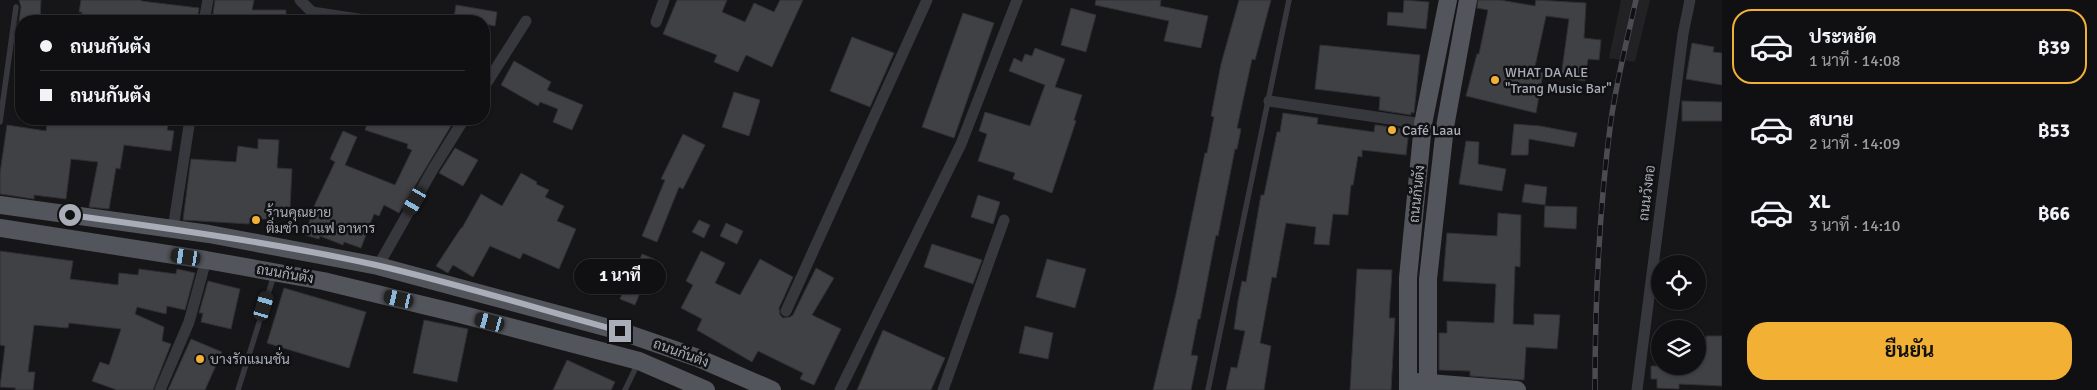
<!DOCTYPE html>
<html lang="th">
<meta charset="utf-8">
<style>
body{margin:0;font-family:Signika,Sarabun,sans-serif;background:#19191b;color:#f1f3f6;height:100vh;display:flex;flex-direction:column;font-size:19px;white-space:nowrap}
*{box-sizing:border-box;margin:0}
p{font-size:16px;color:#9c9d9f}
.icon{flex:none;width:28px;height:28px;fill:none;stroke:currentColor;stroke-width:2;stroke-linecap:round;stroke-linejoin:round}
.map{position:relative;flex:1;overflow:hidden}
.sheet{display:flex;flex-direction:column;background:#101012;width:375px}
.sheet>*{flex:none}
.guide{position:absolute;left:15px;top:15px;width:475px;height:110px;border-radius:20px;box-shadow:0 1px 4px #0004,0 0 0 1px #303032;display:grid;align-content:center;height:110px;padding:0 25px;background:#101012}
.buttons{position:absolute;left:1651px;top:255px;display:grid;gap:10px}
.buttons a{display:grid;place-items:center;width:55px;height:55px;border-radius:50%;background:#101012;box-shadow:0 1px 4px #0004,0 0 0 1px #303032;font-size:25px}
.end{position:absolute;width:22px;height:22px;margin:-11px;border:6px solid #a8adb8;background:#111;box-shadow:0 0 0 2px #111}
.from{border-radius:50%}
.bubble{position:absolute;height:35px;border-radius:18px;background:#101012;box-shadow:0 1px 4px #0004,0 0 0 1px #303032;font-size:16px;font-weight:700;line-height:35px;text-align:center}
.car{position:absolute;width:15px;height:30px;margin:-15px -8px;border-radius:6px;box-shadow:0 0 4px 1px #0007;background:linear-gradient(#222 24%,#8ab4d8 0 40%,#222 0 76%,#8ab4d8 0 86%,#222 0)}
.guide b{display:flex;align-items:center;gap:18px;height:48px;font-size:19px}
.guide b+b{border-top:1px solid #303032}
.guide i{width:12px;height:12px;background:#f1f3f6}
ul{padding:9px 0 0;list-style:none}
li{display:flex;align-items:center;gap:15px;height:75px;margin:0 10px 8px;padding:0 15px;border:2px solid transparent;border-radius:20px}
li div{flex:1}
li b{display:block;font-size:19px}
li em{font-style:normal;font-weight:700}
li.active{border-color:#f2b134}
li>.icon{width:45px;height:45px;stroke-width:1.5}
.cta{display:flex;gap:10px;margin-top:auto;padding:10px 25px}
.cta a{flex:1;height:58px;border-radius:20px;background:#f2b134;color:#111;font-size:20px;font-weight:700;line-height:58px;text-align:center}
main{display:flex;flex:1;min-height:0}
.map>svg:first-child{display:block}
.built{fill:#222225}
.building{fill:#404145;stroke:#303034}
.lines{fill:none;stroke-linecap:round;stroke-linejoin:round}
.service{stroke:#37383d;stroke-width:5.5}
.minor{stroke:#37383d;stroke-width:11}
.primary{stroke:#53555c;stroke-width:18}
.rail-casing{stroke:#4a4c52;stroke-width:5.5}
.rail{stroke:#111113;stroke-width:4;stroke-dasharray:11;stroke-linecap:butt}
.route{stroke:#a8adb8;stroke-width:6}
.poi-dot{fill:#f2b134;stroke:#111113;stroke-width:2}
.labels{text-anchor:middle;dominant-baseline:central;stroke-width:5;stroke-linejoin:round;paint-order:stroke}
.poi-label{font-size:14px;fill:#a8adb8;stroke:#111113;text-anchor:start}
.street-label{font-size:14px;fill:#a8adb8;stroke:#111113}
</style>
<main>
<div class="map">
<svg width="1722" height="390" viewBox="0 0 1722 390">
<rect width="100%" height="100%" fill="#161618"/>
<!-- built -->
<polygon class="built" points="1621,0 1650,0 1635,62 1609,58"/>
<!-- building -->
<g class="building">
<polygon points="19,0 41,0 40,21 19,21 21,7"/>
<polygon points="81,0 141,0 141,1 199,8 197,21 81,21 82,12 79,12"/>
<polygon points="215,0 254,0 252,10 286,10 286,21 212,21"/>
<polygon points="677,0 727,0 722,12 745,22 754,3 774,12 780,0 803,0 772,67 746,55 738,72 714,62 717,55 663,34"/>
<polygon points="1096,0 1161,0 1160,6 1208,16 1201,48 1164,41 1169,21 1095,5"/>
<polygon points="1239,0 1271,0 1255,60 1252,59 1237,128 1241,129 1237,149 1235,149 1218,236 1216,235 1200,319 1198,319 1191,355 1198,356 1191,390 1153,390 1176,294 1205,153 1207,153 1214,117 1211,116 1221,64"/>
<polygon points="1404,0 1429,2 1426,29 1387,25 1388,12 1403,13"/>
<polygon points="1478,0 1500,0 1535,6 1536,0 1586,3 1584,38 1601,40 1599,60 1588,59 1585,81 1561,77 1569,19 1546,16 1534,71 1543,73 1536,113 1466,96 1477,54 1479,54 1488,10 1477,8"/>
<polygon points="456,5 497,12 495,26 484,24 484,21 454,18"/>
<polygon points="1071,8 1096,15 1086,52 1061,45"/>
<polygon points="963,13 994,23 954,138 922,127"/>
<polygon points="852,37 894,53 870,107 830,91"/>
<polygon points="1692,43 1714,47 1713,52 1722,53 1722,85 1686,79"/>
<polygon points="1320,45 1420,55 1414,113 1411,112 1411,115 1379,110 1380,97 1315,89"/>
<polygon points="1035,48 1065,59 1055,87 1082,95 1074,120 1076,121 1052,193 1013,179 1015,173 978,161 987,134 979,131 985,112 1030,126 1045,85 1009,71 1014,58 1022,62 1025,54 1032,56"/>
<polygon points="514,61 551,82 547,90 583,105 572,130 553,122 558,109 540,102 538,106 501,85"/>
<polygon points="734,92 760,100 749,136 722,127"/>
<polygon points="1682,101 1722,102 1722,121 1682,121"/>
<polygon points="1283,113 1318,118 1317,124 1338,127 1374,132 1375,125 1377,125 1409,130 1406,155 1362,150 1362,157 1358,156 1353,185 1351,185 1348,215 1333,214 1329,245 1314,244 1316,227 1286,223 1276,278 1272,277 1260,343 1271,346 1264,390 1226,390 1231,367 1237,368 1245,331 1234,329 1238,301 1242,281 1246,282 1261,195 1264,195 1277,132 1280,132"/>
<polygon points="48,119 126,119 145,122 145,119 169,119 167,130 174,131 171,151 124,145 120,169 116,168 109,209 89,207 98,162 71,159 66,199 34,195 34,199 0,194 0,173 7,125 46,131"/>
<polygon points="369,119 455,119 399,213 384,205 379,216 374,214 361,248 344,242 343,245 320,236 319,239 305,235 315,204 335,162 330,159 343,131 357,137 345,165 395,185 412,150 407,148 408,144 365,130"/>
<polygon points="1514,124 1540,126 1577,133 1574,147 1529,139 1528,155 1511,155"/>
<polygon points="683,134 705,145 683,189 679,187 657,242 642,236 665,180 661,179"/>
<polygon points="258,139 279,140 277,168 292,169 290,208 276,207 275,220 250,218 249,224 183,220 191,159 236,162 238,146 258,149"/>
<polygon points="1466,141 1479,142 1478,164 1506,169 1502,191 1459,184"/>
<polygon points="455,148 478,160 463,186 439,173"/>
<polygon points="521,173 537,182 536,184 549,190 545,197 564,206 557,221 576,229 559,269 523,253 520,259 490,246 473,277 453,265 448,273 436,266 461,228 462,228 481,194 502,206"/>
<polygon points="1525,184 1547,187 1545,205 1522,202"/>
<polygon points="978,195 1000,202 993,224 971,217"/>
<polygon points="1545,206 1577,207 1576,229 1544,227"/>
<polygon points="1498,213 1521,215 1520,267 1515,266 1513,324 1534,325 1534,314 1560,315 1557,349 1526,347 1524,380 1470,376 1470,371 1439,370 1439,333 1447,333 1447,321 1494,323 1496,284 1443,281 1447,233 1497,236"/>
<polygon points="699,220 710,225 704,238 692,232"/>
<polygon points="726,223 743,231 737,244 720,236"/>
<polygon points="932,244 982,260 973,284 924,267"/>
<polygon points="0,251 73,261 70,279 118,285 119,273 138,275 139,269 176,274 177,269 195,273 185,310 167,306 166,314 137,307 135,314 164,327 162,341 171,344 153,390 117,390 92,381 100,362 109,365 121,329 69,323 68,328 34,325 28,372 35,372 33,390 15,390 16,388 0,387 5,346 0,345"/>
<polygon points="701,251 725,263 715,283 740,295 760,259 793,277 779,308 780,315 783,318 790,317 793,315 816,268 834,278 812,315 841,329 814,385 800,379 803,373 758,351 752,362 697,330 702,319 681,308 693,285 686,281"/>
<polygon points="642,254 654,259 635,305 620,299 634,265 637,267"/>
<polygon points="1047,259 1086,269 1075,308 1036,297"/>
<polygon points="1357,269 1392,270 1389,318 1395,318 1391,390 1350,390"/>
<polygon points="208,281 240,289 231,329 201,322 203,313 199,313"/>
<polygon points="284,288 366,312 349,368 267,343"/>
<polygon points="424,320 468,329 457,382 413,373"/>
<polygon points="1025,326 1053,333 1048,359 1019,353"/>
<polygon points="883,330 945,358 931,390 857,390"/>
<polygon points="1706,336 1722,336 1722,386 1679,384 1679,389 1657,388 1657,379 1651,379 1651,366 1698,366 1698,347 1706,347"/>
<polygon points="191,339 222,352 205,390 168,390"/>
<polygon points="567,360 615,382 611,390 553,390"/>
</g>
<g class="lines">
<!-- service -->
<g class="service">
<polyline points="0,122 16,7"/>
<polyline points="238,390 274,275"/>
<polyline points="625,390 638,363"/>
<polyline points="1208,390 1289,0"/>
</g>
<!-- minor -->
<g class="minor">
<polyline points="300,0 312,12 371,21"/>
<polyline points="204,21 208,0"/>
<polyline points="656,22 664,0"/>
<polyline points="484,87 526,21"/>
<polyline points="1269,101 1423,124"/>
<polyline points="173,229 190,119"/>
<polyline points="378,266 433,169 464,119"/>
<polyline points="786,311 927,0"/>
<polyline points="160,390 189,322 206,260"/>
<polyline points="840,390 961,144 1017,0"/>
<polyline points="943,390 1004,220"/>
<polyline points="1637,390 1683,34 1690,0"/>
</g>
<!-- primary -->
<g class="primary">
<polyline points="0,205 209,234 378,266 620,331 698,358 772,390"/>
<polyline points="0,228 206,260 323,281 456,313 639,361 706,390"/>
<polyline points="1416,382 1517,390"/>
<polyline points="1408,390 1408,278 1423,124 1448,0"/>
<polyline points="1428,390 1428,279 1445,127 1468,0"/>
</g>
<defs>
<path id="rail" d="M1595,390C1595,300 1599,209 1611,120C1617,79 1627,40 1636,0"/>
</defs>
<!-- rail casing -->
<use href="#rail" class="rail-casing"/>
<!-- rail -->
<use href="#rail" class="rail"/>
</g>
<g class="lines">
<!-- route -->
<path class="route" d="M70,215C173,229 275,243 376,265C458,284 539,309 620,331"/>
</g>
<!-- markers -->
<g class="poi-dot">
<circle cx="1495" cy="80" r="5"/>
<circle cx="1392" cy="130" r="5"/>
<circle cx="256" cy="220" r="5"/>
<circle cx="200" cy="359" r="5"/>
</g>
<g class="labels">
<!-- poi labels -->
<g class="poi-label">
<text x="1505" y="72">WHAT DA ALE<tspan x="1505" dy="16">"Trang Music Bar"</tspan></text>
<text x="1402" y="130">Café Laau</text>
<text x="266" y="212">ร้านคุณยาย<tspan x="266" dy="16">ติ่มซำ กาแฟ อาหาร</tspan></text>
<text x="210" y="359">บางรักแมนชั่น</text>
</g>
<!-- street labels -->
<g class="street-label">
<text transform="translate(1647 193) rotate(-83)">ถนนวังตอ</text>
<text transform="translate(1417 194) rotate(-84)">ถนนกันตัง</text>
<text transform="translate(285 274) rotate(10)">ถนนกันตัง</text>
<text transform="translate(681 353) rotate(20)">ถนนกันตัง</text>
</g>
</g>
</svg>
<div class="buttons">
<a><svg class="icon" aria-label="locate" viewBox="0 0 24 24"><circle cx="12" cy="12" r="6"/><path d="M12 2v4M12 18v4M2 12h4M18 12h4"/></svg></a>
<a><svg class="icon" aria-label="layers" viewBox="0 0 24 24"><path d="M12 4l9 5-9 5-9-5zM3 14l9 5 9-5"/></svg></a>
</div>
<i class="end from" style="left:70px;top:215px"></i>
<i class="end" style="left:620px;top:331px"></i>
<div class="bubble" style="left:574px;top:259px;width:92px">1 นาที</div>
<i class="car" style="left:415px;top:201px;rotate:210deg"></i>
<i class="car" style="left:186px;top:257px;rotate:279deg"></i>
<i class="car" style="left:399px;top:299px;rotate:283deg"></i>
<i class="car" style="left:264px;top:306px;rotate:17deg"></i>
<i class="car" style="left:490px;top:322px;rotate:285deg"></i>
<div class="guide">
<b><i class="from"></i>ถนนกันตัง</b>
<b><i></i>ถนนกันตัง</b>
</div>
</div>
<section class="sheet">
<ul>
<li class="active"><svg class="icon" aria-label="car" viewBox="0 0 24 24"><path d="M5 17H2v-5l4-1 3-4h7l3 4 3 1v5h-3M9 17h6M6 11h13"/><circle cx="7" cy="17" r="2"/><circle cx="17" cy="17" r="2"/></svg><div><b>ประหยัด</b><p>1 นาที · 14:08</p></div><em>฿39</em></li>
<li><svg class="icon" aria-label="car" viewBox="0 0 24 24"><path d="M5 17H2v-5l4-1 3-4h7l3 4 3 1v5h-3M9 17h6M6 11h13"/><circle cx="7" cy="17" r="2"/><circle cx="17" cy="17" r="2"/></svg><div><b>สบาย</b><p>2 นาที · 14:09</p></div><em>฿53</em></li>
<li><svg class="icon" aria-label="car" viewBox="0 0 24 24"><path d="M5 17H2v-5l4-1 3-4h7l3 4 3 1v5h-3M9 17h6M6 11h13"/><circle cx="7" cy="17" r="2"/><circle cx="17" cy="17" r="2"/></svg><div><b>XL</b><p>3 นาที · 14:10</p></div><em>฿66</em></li>
</ul>
<div class="cta"><a>ยืนยัน</a></div>
</section>
</main>
